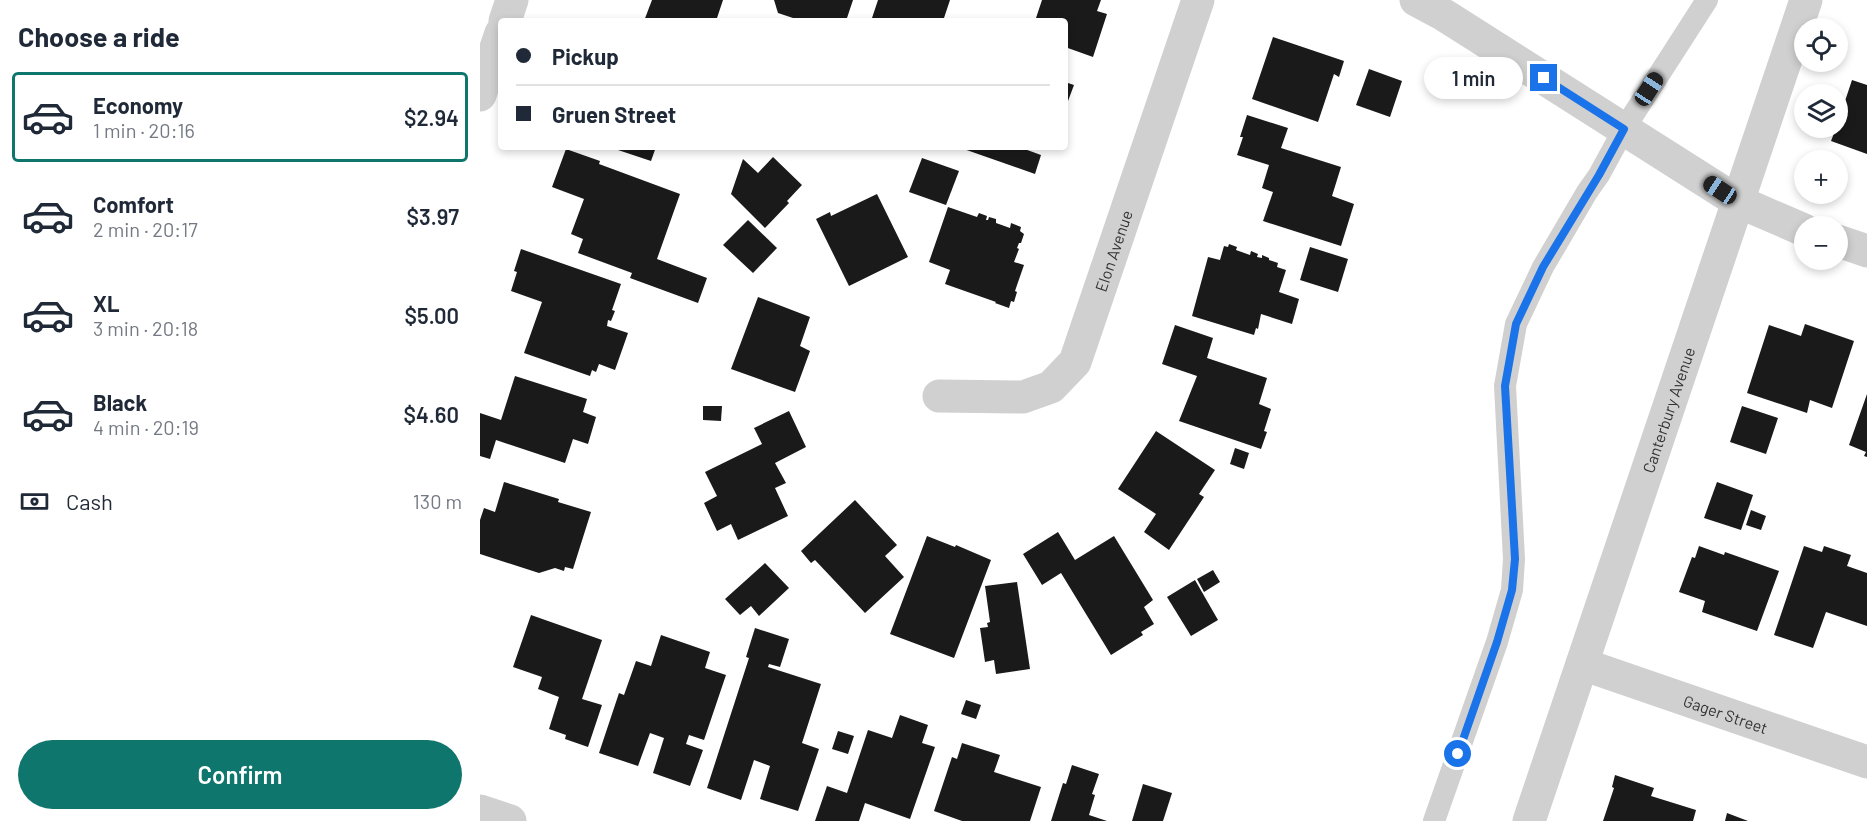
<!DOCTYPE html>
<meta charset="utf-8">
<style>
body{margin:0;font-family:Barlow,sans-serif;background:#f2f2f3;color:#1f2937;height:100vh;display:flex;flex-direction:column;font-size:22px;white-space:nowrap}
*{box-sizing:border-box;margin:0}
p{font-size:20px;color:#747a83}
.icon{flex:none;width:33px;height:33px;fill:none;stroke:currentColor;stroke-width:2;stroke-linecap:round;stroke-linejoin:round}
.map{position:relative;flex:1;overflow:hidden}
.side{display:flex;flex-direction:column;background:#fff;width:480px}
.side>*{flex:none}
.guide{position:absolute;left:18px;top:18px;width:570px;height:132px;border-radius:6px;box-shadow:0 3px 9px #0003;display:grid;align-content:center;height:132px;padding:0 18px;background:#fff}
.buttons{position:absolute;left:1314px;top:18px;display:grid;gap:12px}
.buttons a{display:grid;place-items:center;width:54px;height:54px;border-radius:50%;background:#fff;box-shadow:0 3px 9px #0003;font-size:30px}
.end{position:absolute;width:27px;height:27px;margin:-14px;border:8px solid #1a73e8;background:#fff;box-shadow:0 0 0 3px #fff}
.from{border-radius:50%}
.bubble{position:absolute;height:42px;border-radius:21px;background:#fff;box-shadow:0 3px 9px #0003;font-size:20px;font-weight:600;line-height:42px;text-align:center}
.car{position:absolute;width:18px;height:36px;margin:-18px -9px;border-radius:8px;box-shadow:0 0 4px 2px #0007;background:linear-gradient(#222 24%,#8ab4d8 0 40%,#222 0 76%,#8ab4d8 0 86%,#222 0)}
.guide b{display:flex;align-items:center;gap:21px;height:57px;font-size:22px}
.guide b+b{border-top:2px solid #e0e1e3}
.guide i{width:15px;height:15px;background:#1f2937}
ul{padding:0;list-style:none}
li{display:flex;align-items:center;gap:18px;height:90px;margin:0 12px 9px;padding:0 6px;border:3px solid transparent;border-radius:6px}
li div{flex:1}
li b{display:block;font-size:22px}
li em{font-style:normal;font-weight:600}
li.active{border-color:#0f766e}
li>.icon{width:54px;height:54px;stroke-width:1.5}
h2{padding:0 18px;font-size:27px;line-height:72px}
.pay{display:flex;align-items:center;gap:15px;height:66px;padding:0 18px;font-size:22px}
.pay p{margin-inline-start:auto}
.button{display:flex;gap:12px;margin-top:auto;padding:12px 18px}
.button a{flex:1;height:69px;border-radius:36px;background:#0f766e;color:#fff;font-size:24px;font-weight:600;line-height:69px;text-align:center}
main{display:flex;flex:1;min-height:0}
.map>svg:first-child{display:block}
.building{fill:#1a1a1a}
.lines{fill:none;stroke-linecap:round;stroke-linejoin:round}
.lane{stroke:#d0d0d0;stroke-width:22}
.street{stroke:#d0d0d0;stroke-width:33}
.route{stroke:#1a73e8;stroke-width:8}
.labels{text-anchor:middle;dominant-baseline:central;stroke-width:6;stroke-linejoin:round;paint-order:stroke}
.street-label{font-size:16px;fill:#333;stroke:#fff}
</style>
<main>
<section class="side">
<h2>Choose a ride</h2>
<ul>
<li class="active"><svg class="icon" aria-label="car" viewBox="0 0 24 24"><path d="M5 17H2v-5l4-1 3-4h7l3 4 3 1v5h-3M9 17h6M6 11h13"/><circle cx="7" cy="17" r="2"/><circle cx="17" cy="17" r="2"/></svg><div><b>Economy</b><p>1 min · 20:16</p></div><em>$2.94</em></li>
<li><svg class="icon" aria-label="car" viewBox="0 0 24 24"><path d="M5 17H2v-5l4-1 3-4h7l3 4 3 1v5h-3M9 17h6M6 11h13"/><circle cx="7" cy="17" r="2"/><circle cx="17" cy="17" r="2"/></svg><div><b>Comfort</b><p>2 min · 20:17</p></div><em>$3.97</em></li>
<li><svg class="icon" aria-label="car" viewBox="0 0 24 24"><path d="M5 17H2v-5l4-1 3-4h7l3 4 3 1v5h-3M9 17h6M6 11h13"/><circle cx="7" cy="17" r="2"/><circle cx="17" cy="17" r="2"/></svg><div><b>XL</b><p>3 min · 20:18</p></div><em>$5.00</em></li>
<li><svg class="icon" aria-label="car" viewBox="0 0 24 24"><path d="M5 17H2v-5l4-1 3-4h7l3 4 3 1v5h-3M9 17h6M6 11h13"/><circle cx="7" cy="17" r="2"/><circle cx="17" cy="17" r="2"/></svg><div><b>Black</b><p>4 min · 20:19</p></div><em>$4.60</em></li>
</ul>
<div class="pay"><svg class="icon" aria-label="cash" viewBox="0 0 24 24"><path d="M3 7h18v10H3z"/><circle cx="12" cy="12" r="2"/></svg>Cash<p>130 m</p></div>
<div class="button"><a>Confirm</a></div>
</section>
<div class="map">
<svg width="1387" height="821" viewBox="0 0 1387 821">
<rect width="100%" height="100%" fill="#fff"/>
<!-- building -->
<g class="building">
<polygon points="172,0 243,0 236,21 164,21"/>
<polygon points="294,0 373,0 366,21 322,21 298,13"/>
<polygon points="398,0 470,0 463,21 391,21"/>
<polygon points="562,0 621,0 617,11 627,14 613,57 585,47 585,21 555,21"/>
<polygon points="793,37 864,61 859,77 854,74 838,122 772,99"/>
<polygon points="889,69 922,81 910,117 876,105"/>
<polygon points="1372,80 1387,85 1387,154 1351,141 1356,128 1358,128 1358,122"/>
<polygon points="585,82 594,85 585,109"/>
<polygon points="767,115 808,128 801,148 861,167 852,196 874,204 861,246 783,221 793,192 782,188 789,165 757,155 763,137 760,137"/>
<polygon points="129,147 176,147 171,161"/>
<polygon points="478,147 539,147 561,155 555,174"/>
<polygon points="86,149 120,161 119,164 200,194 177,259 227,278 218,303 150,278 152,273 98,253 103,239 91,234 104,199 72,187"/>
<polygon points="293,157 322,185 307,201 309,203 285,228 251,194 263,159 278,173"/>
<polygon points="442,158 479,171 466,205 429,192"/>
<polygon points="397,194 428,257 369,286 336,219 350,212 351,216"/>
<polygon points="468,207 497,217 499,213 507,216 506,220 508,220 509,217 516,219 516,223 530,228 531,223 541,227 540,231 544,234 541,243 539,243 537,248 539,249 534,262 544,265 535,291 537,292 534,302 531,301 529,308 515,303 516,302 465,284 470,270 449,262"/>
<polygon points="268,220 297,248 273,273 243,245"/>
<polygon points="749,244 757,247 756,250 770,255 771,251 778,254 777,257 782,258 782,255 789,258 789,260 798,263 797,267 806,270 799,292 819,299 812,324 781,314 778,329 776,328 774,335 712,316 728,257 740,260 744,246 748,247"/>
<polygon points="830,247 868,259 858,292 820,280"/>
<polygon points="41,249 141,284 132,310 135,311 131,321 128,320 127,326 148,333 135,370 119,364 116,372 112,370 110,376 44,353 62,302 31,291 37,272 34,271"/>
<polygon points="278,297 330,317 320,346 330,351 315,392 251,369"/>
<polygon points="1325,324 1374,341 1352,408 1330,400 1327,413 1267,393 1289,325 1321,336"/>
<polygon points="695,325 733,338 727,358 787,378 779,404 791,409 784,431 787,432 781,449 699,421 717,376 682,364"/>
<polygon points="35,376 107,399 103,412 116,417 108,444 93,439 85,463 16,440 10,459 0,456 0,413 21,420"/>
<polygon points="1387,394 1387,457 1384,456 1386,452 1369,445"/>
<polygon points="223,406 242,406 241,421 223,420"/>
<polygon points="1262,406 1298,418 1286,454 1250,442"/>
<polygon points="309,411 326,447 295,463 306,483 295,488 308,516 258,540 251,524 237,531 224,503 237,496 225,472 282,444 274,428"/>
<polygon points="676,431 735,470 719,494 724,497 689,550 664,532 676,514 638,489"/>
<polygon points="755,448 769,453 764,469 750,464"/>
<polygon points="24,482 79,499 78,502 111,512 93,569 85,567 84,571 75,568 59,573 0,554 0,520 4,508 15,512"/>
<polygon points="1237,482 1273,495 1261,530 1224,518"/>
<polygon points="375,500 417,545 405,556 424,577 385,613 335,560 331,563 321,551"/>
<polygon points="1271,510 1286,516 1281,530 1266,525"/>
<polygon points="578,532 595,560 634,536 673,600 664,607 674,624 661,632 663,635 631,655 581,573 562,585 543,554"/>
<polygon points="447,536 475,547 476,545 511,560 474,658 410,634"/>
<polygon points="1219,546 1244,555 1245,552 1299,571 1277,631 1222,612 1225,601 1199,592 1212,557 1215,558"/>
<polygon points="1324,546 1342,552 1344,546 1371,555 1367,566 1387,573 1387,626 1346,612 1333,648 1294,635"/>
<polygon points="285,563 309,588 279,616 271,606 260,615 245,599"/>
<polygon points="733,570 740,582 724,592 717,579"/>
<polygon points="715,580 738,620 711,636 687,597"/>
<polygon points="537,582 550,669 516,674 514,660 505,662 500,628 508,627 507,623 510,622 505,586"/>
<polygon points="51,615 122,640 102,699 122,705 108,747 85,739 86,735 69,729 79,697 58,689 62,677 33,667"/>
<polygon points="275,628 309,639 300,667 289,664 288,667 341,684 322,743 339,749 318,811 280,799 290,766 274,760 261,800 227,788 269,658 266,657"/>
<polygon points="181,635 230,652 225,668 246,675 224,740 209,735 206,744 223,750 210,786 173,773 184,738 170,733 158,766 119,753 139,693 144,695 156,661 171,666"/>
<polygon points="486,700 501,705 496,719 481,714"/>
<polygon points="420,715 448,725 442,743 455,747 430,819 385,803 379,821 335,821 347,786 367,793 388,730 412,738"/>
<polygon points="358,731 374,736 368,754 352,749"/>
<polygon points="482,743 520,755 514,772 561,787 550,821 482,821 454,811 472,757 477,759"/>
<polygon points="592,765 619,774 612,794 615,795 609,815 627,821 571,821 583,783 586,784"/>
<polygon points="1135,775 1174,788 1171,796 1216,810 1213,821 1123,821 1134,788 1132,787"/>
<polygon points="663,784 692,793 683,821 652,821"/>
<polygon points="1247,813 1268,821 1245,821"/>
</g>
<g class="lines">
<!-- lane -->
<polyline class="lane" points="954,821 1017,642 1032,590 1034,559 1025,386 1036,324 1063,267 1107,192 1119,175 1144,129 1227,0"/>
<!-- street -->
<g class="street">
<polyline points="936,0 964,15 1257,201 1324,230"/>
<polyline points="25,21 32,0"/>
<polyline points="0,95 21,33"/>
<polyline points="1358,241 1387,251"/>
<path id="s1" d="M459,396L543,397L571,387L595,362L718,0"/>
<path id="s2" d="M1102,664L1387,762"/>
<polyline points="0,811 30,821"/>
<path id="s3" d="M1049,821L1326,0"/>
</g>
</g>
<g class="lines">
<!-- route -->
<polyline class="route" points="978,754 1017,642 1032,590 1035,559 1025,386 1036,324 1063,267 1119,175 1144,129 1064,78"/>
</g>
<g class="labels">
<!-- street labels -->
<g class="street-label">
<text stroke="none"><textPath href="#s1" startOffset="266">Elon Avenue</textPath></text>
<text stroke="none"><textPath href="#s3" startOffset="434">Canterbury Avenue</textPath></text>
<text stroke="none"><textPath href="#s2" startOffset="152">Gager Street</textPath></text>
</g>
</g>
</svg>
<div class="buttons">
<a><svg class="icon" aria-label="locate" viewBox="0 0 24 24"><circle cx="12" cy="12" r="6"/><path d="M12 2v4M12 18v4M2 12h4M18 12h4"/></svg></a>
<a><svg class="icon" aria-label="layers" viewBox="0 0 24 24"><path d="M12 4l9 5-9 5-9-5zM3 14l9 5 9-5"/></svg></a>
<a>+</a>
<a>−</a>
</div>
<i class="end from" style="left:978px;top:754px"></i>
<i class="end" style="left:1064px;top:78px"></i>
<div class="bubble" style="left:944px;top:57px;width:99px">1 min</div>
<i class="car" style="left:1169px;top:89px;rotate:33deg"></i>
<i class="car" style="left:1240px;top:190px;rotate:303deg"></i>
<div class="guide">
<b><i class="from"></i>Pickup</b>
<b><i></i>Gruen Street</b>
</div>
</div>
</main>
